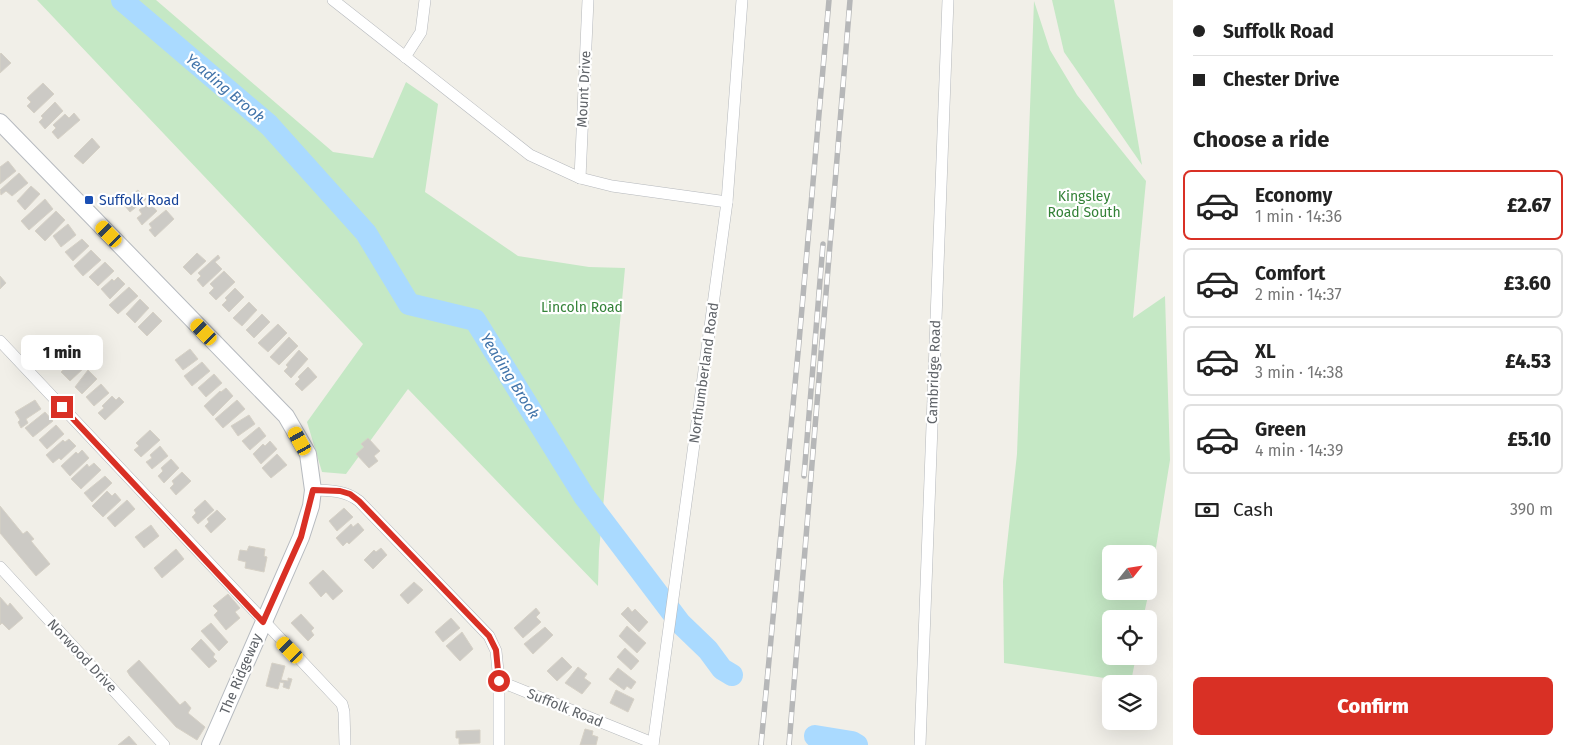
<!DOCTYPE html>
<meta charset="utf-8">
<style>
body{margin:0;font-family:"Fira Sans",sans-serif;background:#f2f2f2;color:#222;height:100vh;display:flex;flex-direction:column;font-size:19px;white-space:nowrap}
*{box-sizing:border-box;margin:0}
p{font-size:16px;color:#767676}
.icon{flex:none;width:28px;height:28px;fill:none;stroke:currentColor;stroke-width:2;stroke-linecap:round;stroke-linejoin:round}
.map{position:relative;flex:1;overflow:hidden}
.panel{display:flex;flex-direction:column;background:#fff;width:400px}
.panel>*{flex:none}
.banner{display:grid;align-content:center;height:110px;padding:0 20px;background:#fff}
.needle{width:32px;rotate:60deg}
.fabs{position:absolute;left:1102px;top:545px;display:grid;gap:10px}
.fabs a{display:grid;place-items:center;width:55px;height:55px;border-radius:8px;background:#fff;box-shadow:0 5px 20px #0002;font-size:25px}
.end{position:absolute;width:22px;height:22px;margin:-11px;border:6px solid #d93025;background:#fff;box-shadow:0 0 0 2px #fff}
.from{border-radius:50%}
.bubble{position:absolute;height:35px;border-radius:8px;background:#fff;box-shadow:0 5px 20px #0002;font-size:16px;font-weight:800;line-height:35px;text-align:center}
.car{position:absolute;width:15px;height:30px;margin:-15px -8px;border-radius:6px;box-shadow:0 0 4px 1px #0007;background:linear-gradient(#f5c518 24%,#345 0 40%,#f5c518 0 76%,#345 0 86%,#f5c518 0)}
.banner b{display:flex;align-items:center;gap:18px;height:48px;font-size:19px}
.banner b+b{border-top:1px solid #e0e0e0}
.banner i{width:12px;height:12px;background:#222}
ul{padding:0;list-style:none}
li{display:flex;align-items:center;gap:15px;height:70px;margin:0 10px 8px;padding:0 10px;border:2px solid #e0e0e0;border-radius:8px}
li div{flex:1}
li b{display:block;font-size:19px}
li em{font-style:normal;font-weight:800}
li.active{border-color:#d93025}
li>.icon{width:45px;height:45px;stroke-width:1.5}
h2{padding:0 20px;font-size:22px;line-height:60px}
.pay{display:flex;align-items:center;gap:12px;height:55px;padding:0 20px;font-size:19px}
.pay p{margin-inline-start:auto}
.cta{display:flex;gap:10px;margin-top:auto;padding:10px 20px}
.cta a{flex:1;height:58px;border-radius:8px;background:#d93025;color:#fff;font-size:20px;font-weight:800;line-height:58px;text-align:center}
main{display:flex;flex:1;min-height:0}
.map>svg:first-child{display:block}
.green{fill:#c5e8c5}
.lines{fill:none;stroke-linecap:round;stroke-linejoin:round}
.river{stroke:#aadaff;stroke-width:22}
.building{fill:#cccac5;stroke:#d6d1c6}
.street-casing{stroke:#b5b8bc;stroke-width:12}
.secondary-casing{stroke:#b6babf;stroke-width:18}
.street{stroke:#fff;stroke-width:11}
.secondary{stroke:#fff;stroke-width:16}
.rail-casing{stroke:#b6b7b8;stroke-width:5.5}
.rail{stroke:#fff;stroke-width:4;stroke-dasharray:11;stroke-linecap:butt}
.route{stroke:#d93025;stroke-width:6}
.transit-dot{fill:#1a4fb4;stroke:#fff;stroke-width:2}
.labels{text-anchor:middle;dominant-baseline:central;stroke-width:4.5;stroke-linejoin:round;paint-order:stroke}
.street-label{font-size:14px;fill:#5f6368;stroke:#fff}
.park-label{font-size:14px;fill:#348238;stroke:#fff}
.transit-label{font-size:14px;fill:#164399;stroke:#fff;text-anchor:start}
.water-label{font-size:15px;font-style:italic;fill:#4174aa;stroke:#fff}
</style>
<main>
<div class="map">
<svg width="1173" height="745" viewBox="0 0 1173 745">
<rect width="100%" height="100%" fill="#f1efe8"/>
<!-- green -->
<g class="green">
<polygon points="37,0 156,0 333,152 373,158 406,82 438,104 425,192 518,256 589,267 625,268 599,551 598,586 408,389 346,474 322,472 307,422 363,344"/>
<polygon points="1052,0 1114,0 1142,165 1064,52"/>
<polygon points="1034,1 1050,50 1077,95 1146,181 1133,318 1165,296 1170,460 1149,591 1149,554 1111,554 1111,591 1149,591 1143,619 1111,619 1111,656 1136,656 1131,682 1004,663 1003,581 1017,454"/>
</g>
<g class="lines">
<!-- river -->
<g class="river">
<polyline points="122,0 269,125 366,233 409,304 475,320 584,496 680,623 708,650 722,669 732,675"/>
<polyline points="815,736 852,742 857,745"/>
</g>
</g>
<!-- building -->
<g class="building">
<polygon points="1,53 11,63 0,73 0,54"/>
<polygon points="43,83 54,94 34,113 27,106 31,102 27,98"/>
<polygon points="55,102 63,111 45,129 39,122 43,118 41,116"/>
<polygon points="74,113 80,120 58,139 52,132 56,128 53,125 65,114 69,118"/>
<polygon points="92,138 100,147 83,164 74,156"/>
<polygon points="8,161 16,171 0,184 0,167"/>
<polygon points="19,173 28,183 12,196 6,191 1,195 0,190"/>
<polygon points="31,186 40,194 25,210 17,201"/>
<polygon points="138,190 146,199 130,212 125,206 130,202 127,199"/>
<polygon points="45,199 53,209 29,230 21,221"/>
<polygon points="149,202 157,211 142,225 137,218 142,214 139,210"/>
<polygon points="166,210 174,219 155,237 149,230 152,228 149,224"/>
<polygon points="56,211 65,220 45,241 35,231"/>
<polygon points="68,224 76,235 61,247 53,236"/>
<polygon points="82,239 89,246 73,261 65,252"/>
<polygon points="91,250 101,260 83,276 74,266"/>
<polygon points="197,253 206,261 191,275 183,267"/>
<polygon points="218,255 220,258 215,262 222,269 203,287 197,280 201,276 198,273"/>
<polygon points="105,262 114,271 98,286 89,277"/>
<polygon points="224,271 235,282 216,300 209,293 214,288 210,284"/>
<polygon points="0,276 6,283 0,289"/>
<polygon points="118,277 125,284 110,299 101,289 112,279 114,281"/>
<polygon points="129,287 138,296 118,314 109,305"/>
<polygon points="235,288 244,297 229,312 222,305 227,300 225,298"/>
<polygon points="140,299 149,308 135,323 126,314"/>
<polygon points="249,302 257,310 242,326 233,318"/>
<polygon points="153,312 162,321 147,336 138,327"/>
<polygon points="262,314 270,322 254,338 246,330"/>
<polygon points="278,324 287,333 268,352 258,343"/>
<polygon points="289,337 298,346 279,365 270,357"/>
<polygon points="190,349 198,359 183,370 175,360"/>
<polygon points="299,350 308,359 291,378 284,371 288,367 286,365"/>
<polygon points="76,358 85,367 70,381 61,372"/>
<polygon points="202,362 210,371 192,386 184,376"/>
<polygon points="308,367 317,377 302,391 295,384 300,379 298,377"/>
<polygon points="88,370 97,379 82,394 75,387"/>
<polygon points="214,374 222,383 206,397 198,388"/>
<polygon points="101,384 109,393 94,406 86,397"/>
<polygon points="226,388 233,396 213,416 204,406 220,391 221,392"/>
<polygon points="112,396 116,400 119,397 124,402 105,420 98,413 104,408 102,406"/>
<polygon points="35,400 41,409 26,419 28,423 21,428 18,422 20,420 15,412"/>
<polygon points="237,400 245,409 223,428 215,419"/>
<polygon points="45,412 53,421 33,437 25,428"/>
<polygon points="249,415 255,424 238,436 231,426"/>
<polygon points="56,425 64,434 47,449 39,440"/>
<polygon points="259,427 266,436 250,450 242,441"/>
<polygon points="150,430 160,440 141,457 134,450 139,446 136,443"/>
<polygon points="368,438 380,451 374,456 378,461 369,468 356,454 364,447 361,444"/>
<polygon points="69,439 76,446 61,460 59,458 53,463 46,455 63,440 65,442"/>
<polygon points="270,441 277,449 261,464 253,454 263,444 265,446"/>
<polygon points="160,446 168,456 152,469 146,462 152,458 150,455"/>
<polygon points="82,450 89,458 70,476 61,466 76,452 78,454"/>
<polygon points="277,454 287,465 271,478 262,468"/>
<polygon points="171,459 179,468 164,483 158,476 163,471 161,468"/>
<polygon points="94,463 101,470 81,489 71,479 87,464 89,467"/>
<polygon points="182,472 191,481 176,495 170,488 174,484 172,481"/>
<polygon points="105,476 112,483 92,502 84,493"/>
<polygon points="107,491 112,496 115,493 121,500 103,517 92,506"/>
<polygon points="127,500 135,509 115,527 107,518"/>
<polygon points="205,500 214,510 198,524 192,517 196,513 194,510"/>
<polygon points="0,506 23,534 27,531 34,539 31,541 50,564 36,576 0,533"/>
<polygon points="344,508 353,517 337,531 329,521"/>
<polygon points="217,510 226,519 211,533 205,526 209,522 207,519"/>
<polygon points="358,523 364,530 349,544 347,542 343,546 336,538 351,524 353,527"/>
<polygon points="151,525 159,536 144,548 135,537"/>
<polygon points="249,546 265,549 264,556 267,557 264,572 245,568 246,562 238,560 240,550 247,551"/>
<polygon points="381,548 387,555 373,569 364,560 374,550 376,552"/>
<polygon points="176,549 184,559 162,578 154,568"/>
<polygon points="323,570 343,591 333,600 326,592 321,597 309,583"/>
<polygon points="414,582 423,590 408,604 400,595"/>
<polygon points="228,594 240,608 235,612 240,618 226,630 214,615 218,611 213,606"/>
<polygon points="0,597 8,606 10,603 23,618 9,630 2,623 0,625"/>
<polygon points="628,607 632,612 635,609 648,622 639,632 621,614"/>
<polygon points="536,608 540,613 536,617 541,622 523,638 514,628"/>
<polygon points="301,614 314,628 311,631 314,635 308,641 291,623"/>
<polygon points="451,618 460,628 443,642 435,632"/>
<polygon points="211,623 228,642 219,651 201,631"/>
<polygon points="627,626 646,643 637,653 619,636"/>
<polygon points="545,627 553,635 533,654 524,644"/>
<polygon points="462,632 473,649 460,661 446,646"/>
<polygon points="201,639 215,654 213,657 217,661 209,668 191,649"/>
<polygon points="625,648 639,661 631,670 617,657"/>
<polygon points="562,657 572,667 557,681 547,671"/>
<polygon points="139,660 180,705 185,701 191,708 188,713 205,727 197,740 176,727 130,676 127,671"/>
<polygon points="272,663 285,666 281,680 288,681 288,678 292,679 289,689 283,687 284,683 280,682 278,689 266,686"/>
<polygon points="578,667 587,674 584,678 591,683 582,694 565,683"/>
<polygon points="618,668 636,682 631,689 627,686 624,690 609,679"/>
<polygon points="616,690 634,699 628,712 610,703"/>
<polygon points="585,729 593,731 592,735 598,737 596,745 580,745"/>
<polygon points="480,730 480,743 459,744 459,738 456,738 456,731"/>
<polygon points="129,736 137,745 118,745"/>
</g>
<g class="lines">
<defs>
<g id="street">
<polyline points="333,0 530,155 580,178 612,186 727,202"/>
<polyline points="405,57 421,32 425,0"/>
<polyline points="580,178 588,0"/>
<polyline points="0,341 342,704 344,712 345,745"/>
<path d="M313,490C331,491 345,490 359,501L489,636L496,651L499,681L653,743"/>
<polyline points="0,567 164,745"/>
<polyline points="499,681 499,745"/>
<polyline points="653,745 727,202 742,0"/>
<polyline points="920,745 948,0"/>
</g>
<polyline id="secondary" points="0,122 286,416 308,454 313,490 311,506 301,537 210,745"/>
</defs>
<!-- street casing -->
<use href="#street" class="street-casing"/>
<!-- secondary casing -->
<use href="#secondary" class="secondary-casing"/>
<!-- street -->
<use href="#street" class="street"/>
<!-- secondary -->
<use href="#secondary" class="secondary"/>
<defs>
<g id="rail">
<polyline points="804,476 823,244"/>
<polyline points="761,745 799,342 829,0"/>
<polyline points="789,745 850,0"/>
</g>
</defs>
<!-- rail casing -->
<use href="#rail" class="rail-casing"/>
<!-- rail -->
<use href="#rail" class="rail"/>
</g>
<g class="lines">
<!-- route -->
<polyline class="route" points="62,407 263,622 301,537 313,490 340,491 350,494 359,501 489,636 496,650 499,681"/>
</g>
<!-- markers -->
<rect class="transit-dot" x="84" y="195" width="10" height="10" rx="2.5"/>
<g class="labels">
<!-- street labels -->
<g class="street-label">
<text transform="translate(584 89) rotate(-87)">Mount Drive</text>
<text transform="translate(934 372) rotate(-88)">Cambridge Road</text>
<text transform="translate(704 373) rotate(-82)">Northumberland Road</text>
<text transform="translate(82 656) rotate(47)">Norwood Drive</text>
<text transform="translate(241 674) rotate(-67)">The Ridgeway</text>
<text transform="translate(565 708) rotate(22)">Suffolk Road</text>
</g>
<!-- park labels -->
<g class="park-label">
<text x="1084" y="196">Kingsley<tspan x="1084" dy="16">Road South</tspan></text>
<text x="582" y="307">Lincoln Road</text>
</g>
<!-- transit labels -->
<g class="transit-label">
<text x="99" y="200">Suffolk Road</text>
</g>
<!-- water labels -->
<g class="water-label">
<text transform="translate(225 88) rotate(40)">Yeading Brook</text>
<text transform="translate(510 376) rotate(58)">Yeading Brook</text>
</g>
</g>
</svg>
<div class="fabs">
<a><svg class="needle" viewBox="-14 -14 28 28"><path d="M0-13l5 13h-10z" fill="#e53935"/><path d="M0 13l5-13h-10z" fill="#767676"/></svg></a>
<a><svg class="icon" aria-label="locate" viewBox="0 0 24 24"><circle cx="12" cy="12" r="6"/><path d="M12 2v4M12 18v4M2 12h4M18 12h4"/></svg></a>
<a><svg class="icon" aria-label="layers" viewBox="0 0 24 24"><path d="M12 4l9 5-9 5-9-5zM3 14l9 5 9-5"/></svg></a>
</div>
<i class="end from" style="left:499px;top:681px"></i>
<i class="end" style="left:62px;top:407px"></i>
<div class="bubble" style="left:21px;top:335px;width:82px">1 min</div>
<i class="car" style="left:109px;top:234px;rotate:316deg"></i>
<i class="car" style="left:204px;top:332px;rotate:316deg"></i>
<i class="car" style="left:300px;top:441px;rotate:331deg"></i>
<i class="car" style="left:290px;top:650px;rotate:316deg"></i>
</div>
<section class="panel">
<div class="banner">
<b><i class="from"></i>Suffolk Road</b>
<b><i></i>Chester Drive</b>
</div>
<h2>Choose a ride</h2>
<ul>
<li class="active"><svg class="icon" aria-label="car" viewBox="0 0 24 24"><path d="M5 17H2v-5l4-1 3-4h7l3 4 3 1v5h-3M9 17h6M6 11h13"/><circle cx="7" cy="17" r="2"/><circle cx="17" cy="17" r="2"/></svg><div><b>Economy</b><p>1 min · 14:36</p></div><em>£2.67</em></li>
<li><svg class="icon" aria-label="car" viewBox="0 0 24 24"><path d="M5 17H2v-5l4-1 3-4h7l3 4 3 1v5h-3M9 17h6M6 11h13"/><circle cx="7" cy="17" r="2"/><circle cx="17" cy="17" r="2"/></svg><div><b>Comfort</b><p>2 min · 14:37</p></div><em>£3.60</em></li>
<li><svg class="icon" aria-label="car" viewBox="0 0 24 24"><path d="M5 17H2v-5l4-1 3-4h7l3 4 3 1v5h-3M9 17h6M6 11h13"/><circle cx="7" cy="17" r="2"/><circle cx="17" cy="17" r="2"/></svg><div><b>XL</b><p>3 min · 14:38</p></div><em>£4.53</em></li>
<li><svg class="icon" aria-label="car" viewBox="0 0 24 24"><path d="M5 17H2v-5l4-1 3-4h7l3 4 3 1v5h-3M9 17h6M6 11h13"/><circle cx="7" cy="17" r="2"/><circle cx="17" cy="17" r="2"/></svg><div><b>Green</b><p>4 min · 14:39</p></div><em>£5.10</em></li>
</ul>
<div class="pay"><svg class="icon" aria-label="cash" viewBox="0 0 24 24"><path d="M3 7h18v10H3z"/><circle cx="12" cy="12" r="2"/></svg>Cash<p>390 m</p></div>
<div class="cta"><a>Confirm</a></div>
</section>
</main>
